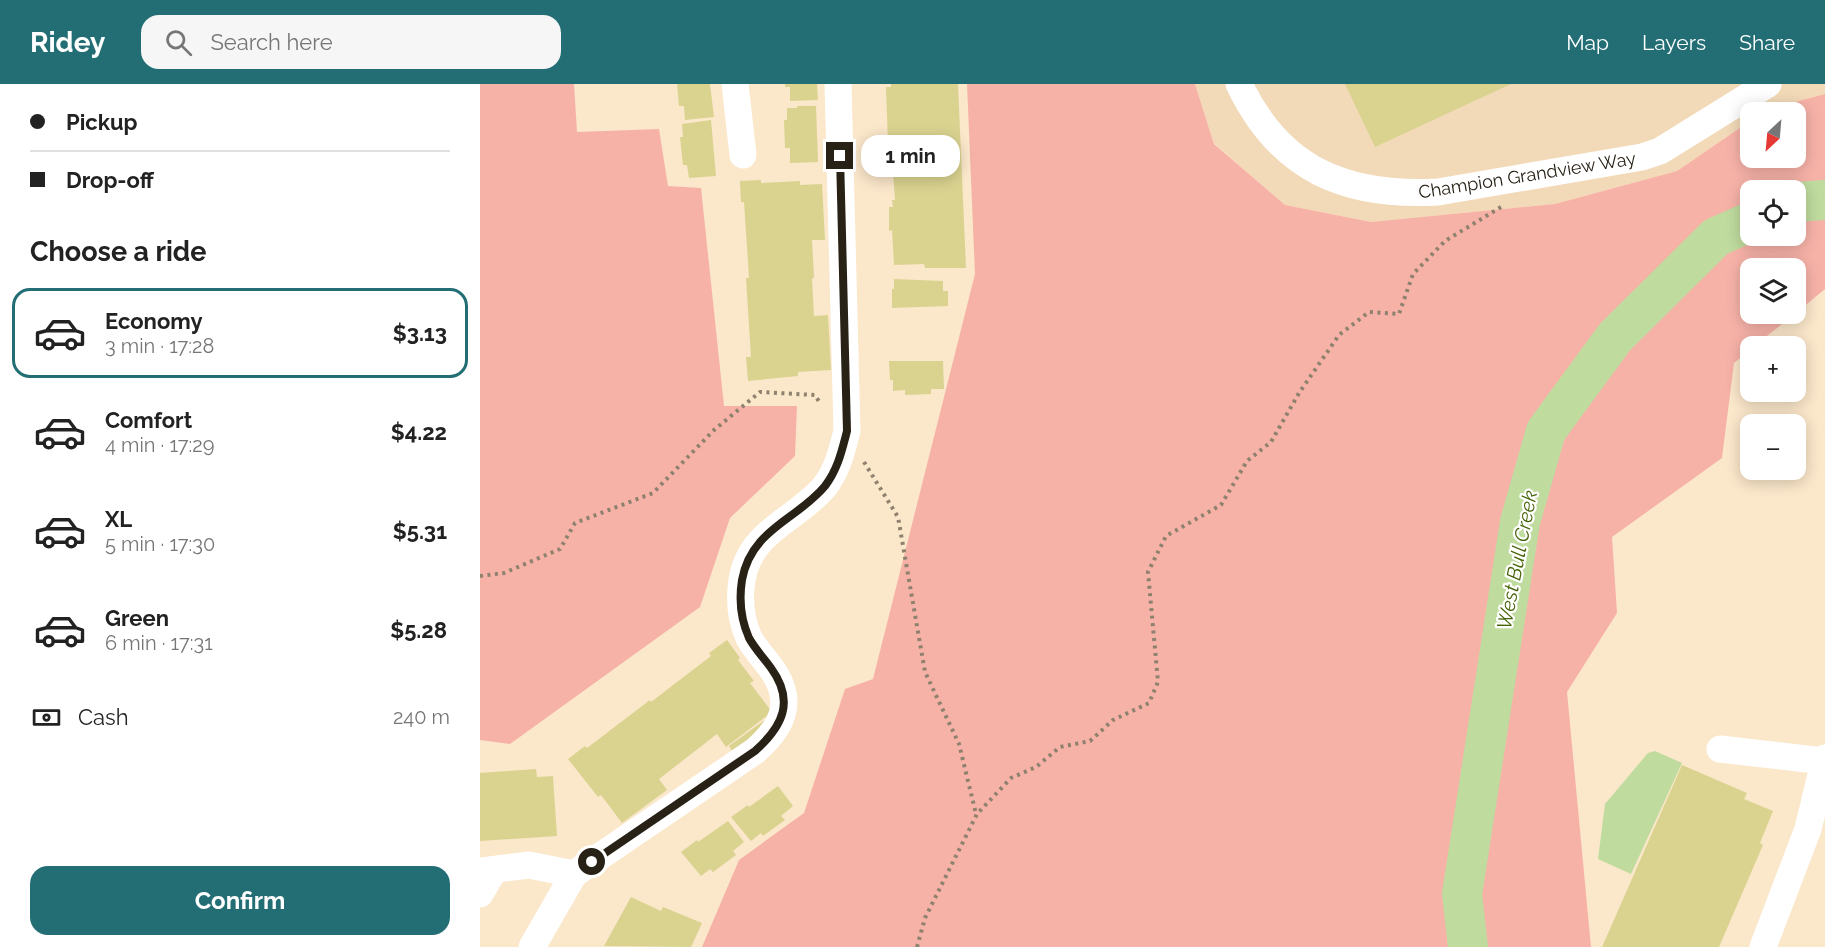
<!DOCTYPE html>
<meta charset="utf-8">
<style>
body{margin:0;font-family:Raleway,sans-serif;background:#f6f6f6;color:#222;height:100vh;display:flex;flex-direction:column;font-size:22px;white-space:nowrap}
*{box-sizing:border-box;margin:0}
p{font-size:20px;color:#767676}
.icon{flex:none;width:33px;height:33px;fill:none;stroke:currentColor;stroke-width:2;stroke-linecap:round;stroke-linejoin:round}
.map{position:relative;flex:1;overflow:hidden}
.details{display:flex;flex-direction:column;background:#fff;width:480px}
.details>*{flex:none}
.guide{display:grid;align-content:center;height:132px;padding:0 30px;background:#fff}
.needle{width:39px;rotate:206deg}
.tools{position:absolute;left:1260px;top:18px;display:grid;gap:12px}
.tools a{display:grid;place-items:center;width:66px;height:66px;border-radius:12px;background:#fff;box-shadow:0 3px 15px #0003;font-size:30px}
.end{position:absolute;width:27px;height:27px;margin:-14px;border:8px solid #282116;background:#fff;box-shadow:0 0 0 3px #fff}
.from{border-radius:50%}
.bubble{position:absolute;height:42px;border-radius:18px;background:#fff;box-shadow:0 3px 15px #0003;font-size:20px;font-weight:700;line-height:42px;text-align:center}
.guide b{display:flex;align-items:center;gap:21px;height:57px;font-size:22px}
.guide b+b{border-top:2px solid #e0e0e0}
.guide i{width:15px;height:15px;background:#222}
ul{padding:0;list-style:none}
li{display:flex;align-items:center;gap:18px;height:90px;margin:0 12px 9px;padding:0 18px;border:3px solid transparent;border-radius:18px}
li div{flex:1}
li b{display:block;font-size:22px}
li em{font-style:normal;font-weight:700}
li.selected{border-color:#236e74}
li>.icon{width:54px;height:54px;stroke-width:1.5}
h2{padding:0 30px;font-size:27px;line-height:72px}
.pay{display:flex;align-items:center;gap:15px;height:66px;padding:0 30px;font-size:22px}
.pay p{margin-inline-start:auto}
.cta{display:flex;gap:12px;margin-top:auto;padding:12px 30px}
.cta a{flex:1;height:69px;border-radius:18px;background:#236e74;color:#fff;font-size:24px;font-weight:700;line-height:69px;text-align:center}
header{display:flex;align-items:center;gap:36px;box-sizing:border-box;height:84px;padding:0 30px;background:#236e74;color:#fff}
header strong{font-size:28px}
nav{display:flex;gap:33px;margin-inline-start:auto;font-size:21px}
.search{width:420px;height:54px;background:#f6f6f6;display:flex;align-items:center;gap:15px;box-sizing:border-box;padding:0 21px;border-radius:18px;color:#767676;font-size:22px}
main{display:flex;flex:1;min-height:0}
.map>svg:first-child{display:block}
.built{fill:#f2dab8}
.green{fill:#f7b2a8;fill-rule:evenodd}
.water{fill:#bfdb9e}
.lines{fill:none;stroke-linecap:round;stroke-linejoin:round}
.river{stroke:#bfdb9e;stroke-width:40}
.building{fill:#dad390}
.path{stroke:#8e816d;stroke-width:4;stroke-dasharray:3 4.5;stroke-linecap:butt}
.minor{stroke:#fff;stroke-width:27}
.route{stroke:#282116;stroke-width:8}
.labels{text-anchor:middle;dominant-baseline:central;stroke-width:4.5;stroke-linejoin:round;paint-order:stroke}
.street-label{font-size:18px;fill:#282116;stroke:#fff}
.water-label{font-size:20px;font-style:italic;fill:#446206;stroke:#fff}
</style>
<header>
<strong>Ridey</strong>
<div class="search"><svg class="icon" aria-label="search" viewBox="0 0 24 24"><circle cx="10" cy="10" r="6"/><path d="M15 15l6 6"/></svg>Search here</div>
<nav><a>Map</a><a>Layers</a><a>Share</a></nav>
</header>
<main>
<section class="details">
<div class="guide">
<b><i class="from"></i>Pickup</b>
<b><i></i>Drop-off</b>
</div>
<h2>Choose a ride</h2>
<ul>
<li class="selected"><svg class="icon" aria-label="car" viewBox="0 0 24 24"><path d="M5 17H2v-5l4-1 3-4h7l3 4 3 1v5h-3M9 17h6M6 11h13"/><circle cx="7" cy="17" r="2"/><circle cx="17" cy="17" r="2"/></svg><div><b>Economy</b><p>3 min · 17:28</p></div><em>$3.13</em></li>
<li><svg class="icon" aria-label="car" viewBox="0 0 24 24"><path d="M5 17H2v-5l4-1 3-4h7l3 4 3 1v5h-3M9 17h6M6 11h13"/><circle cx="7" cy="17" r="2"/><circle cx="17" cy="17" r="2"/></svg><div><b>Comfort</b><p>4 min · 17:29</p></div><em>$4.22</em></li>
<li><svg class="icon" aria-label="car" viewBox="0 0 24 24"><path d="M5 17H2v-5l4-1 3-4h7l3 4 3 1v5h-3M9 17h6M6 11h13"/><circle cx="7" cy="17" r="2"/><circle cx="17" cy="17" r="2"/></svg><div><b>XL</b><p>5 min · 17:30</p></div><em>$5.31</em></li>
<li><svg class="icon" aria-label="car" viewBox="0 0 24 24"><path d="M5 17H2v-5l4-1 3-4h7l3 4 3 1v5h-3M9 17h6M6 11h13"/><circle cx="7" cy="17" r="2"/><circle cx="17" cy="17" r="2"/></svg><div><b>Green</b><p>6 min · 17:31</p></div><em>$5.28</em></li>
</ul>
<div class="pay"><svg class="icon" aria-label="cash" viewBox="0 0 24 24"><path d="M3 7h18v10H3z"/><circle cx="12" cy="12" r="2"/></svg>Cash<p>240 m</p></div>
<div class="cta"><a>Confirm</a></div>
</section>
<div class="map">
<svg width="1345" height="863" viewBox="0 0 1345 863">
<rect width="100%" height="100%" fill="#fbe7ca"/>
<!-- built -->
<polygon class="built" points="715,0 1345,0 1345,10 1289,25 1283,28 1270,28 1270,37 1197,87 1075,120 891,138 805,121 734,59"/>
<!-- green -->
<g class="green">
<polygon points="0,0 94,0 97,48 179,45 188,102 221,104 244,322 317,322 315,372 250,434 220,523 30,660 0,656"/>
<path d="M487,0H715L734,60L805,121L891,138L1075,120L1197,87L1270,37V74H1316V28H1283L1289,25L1345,10V205L1316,229V184H1270V230H1315L1274,262H1270V266L1254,279L1242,374L1132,453L1137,529L1087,608L1111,863H222L259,776L324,729L365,605L393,595L495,190ZM1270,106H1316V152H1270Z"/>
</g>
<!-- water -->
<polygon class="water" points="1175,667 1202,679 1151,790 1118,775 1125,720 1168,669"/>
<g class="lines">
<!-- river -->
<g class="river">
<polyline points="1316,118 1345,116"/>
<polyline points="988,863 982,810 1040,438 1066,347 1135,253 1236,153 1270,138"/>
</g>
</g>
<!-- building -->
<g class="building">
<polygon points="197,0 230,0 234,33 205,36 204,22 199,22"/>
<polygon points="305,0 337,0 338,16 310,17 310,3 305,3"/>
<polygon points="411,0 478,0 486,184 445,184 444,180 414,181 412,146 409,147 409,123 413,123 412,116 415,116 413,87 409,87 406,3 411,3"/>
<polygon points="865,0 1031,0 895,63"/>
<polygon points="317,22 336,22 338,78 310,79 310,64 305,64 304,36 307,36 307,24 317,24"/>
<polygon points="231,36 236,92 209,94 207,81 203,81 200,53 203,53 202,40"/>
<polygon points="281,96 281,99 320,97 320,101 342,100 345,156 332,156 334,194 332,194 334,232 348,231 351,286 318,288 318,292 268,297 266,273 271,273 266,194 269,194 264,118 261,118 260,97"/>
<polygon points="414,195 463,197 463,207 468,207 468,222 412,224 412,205 414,205"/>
<polygon points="409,277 463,277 464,305 451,305 451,310 425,311 425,306 413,307 413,296 410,296"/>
<polygon points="247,556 260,574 258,576 274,597 270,599 292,628 246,663 237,650 179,695 187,706 142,739 121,711 118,713 88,675 105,662 107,664 170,616 171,618 231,572 229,569"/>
<polygon points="286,635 256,673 249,662"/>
<polygon points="1202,681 1267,709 1264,715 1293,727 1280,759 1283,761 1239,863 1122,863"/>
<polygon points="56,685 57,693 73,692 77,752 0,757 0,689"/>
<polygon points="298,702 313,722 301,732 305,736 283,752 281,749 271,757 251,733 268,721 269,723"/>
<polygon points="248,737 264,758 253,767 256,771 233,788 230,785 221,792 201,768 217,756 218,758"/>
<polygon points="151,813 181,827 183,823 222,839 211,863 124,862"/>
</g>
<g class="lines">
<!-- path -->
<g class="path">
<polyline points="384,378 418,433 445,588 479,660 496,730"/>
<polyline points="0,492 24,489 80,465 95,439 173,409 234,346 280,308 335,311 340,319"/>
<polyline points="437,863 445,834 497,730 531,694 556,683 580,663 610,657 633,636 669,619 678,598 668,488 686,452 741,421 767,377 791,358 819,309 859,251 889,228 919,230 933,190 965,157 1021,123"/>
</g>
<!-- minor -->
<g class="minor">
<polyline points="255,0 263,71"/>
<path d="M759,0C800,86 866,113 958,108L1162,73L1180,67L1288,0"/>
<polyline points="1240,665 1344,677"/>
<polyline points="0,787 49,781 94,790"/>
<polyline points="0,810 14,786"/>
<path d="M52,863L94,790L275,667C303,643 315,617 291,584C284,574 275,565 269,554C261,536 259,515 262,496C270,446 317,436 345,402C358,385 362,366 367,347L358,0"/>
<polyline points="1283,863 1328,745 1345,674"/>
</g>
</g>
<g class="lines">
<!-- route -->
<path class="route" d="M112,778L275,667C303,642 315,617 291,584C284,574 275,565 269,554C261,536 259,515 262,496C271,445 317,436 345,402C358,385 362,366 367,347L360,72"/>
</g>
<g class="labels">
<!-- street labels -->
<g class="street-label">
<text transform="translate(1047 91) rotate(-9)">Champion Grandview Way</text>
</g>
<!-- water labels -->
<g class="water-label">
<text transform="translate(1037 476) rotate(-79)">West Bull Creek</text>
</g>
</g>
</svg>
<div class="tools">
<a><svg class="needle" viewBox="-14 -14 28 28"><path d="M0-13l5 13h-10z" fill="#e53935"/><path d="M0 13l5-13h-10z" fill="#767676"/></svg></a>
<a><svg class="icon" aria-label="locate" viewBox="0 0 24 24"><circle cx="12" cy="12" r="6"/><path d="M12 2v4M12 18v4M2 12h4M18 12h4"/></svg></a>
<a><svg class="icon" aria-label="layers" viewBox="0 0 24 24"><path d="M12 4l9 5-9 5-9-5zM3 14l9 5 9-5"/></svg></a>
<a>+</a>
<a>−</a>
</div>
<i class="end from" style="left:112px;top:778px"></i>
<i class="end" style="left:360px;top:72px"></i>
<div class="bubble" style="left:381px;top:51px;width:99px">1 min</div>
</div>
</main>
